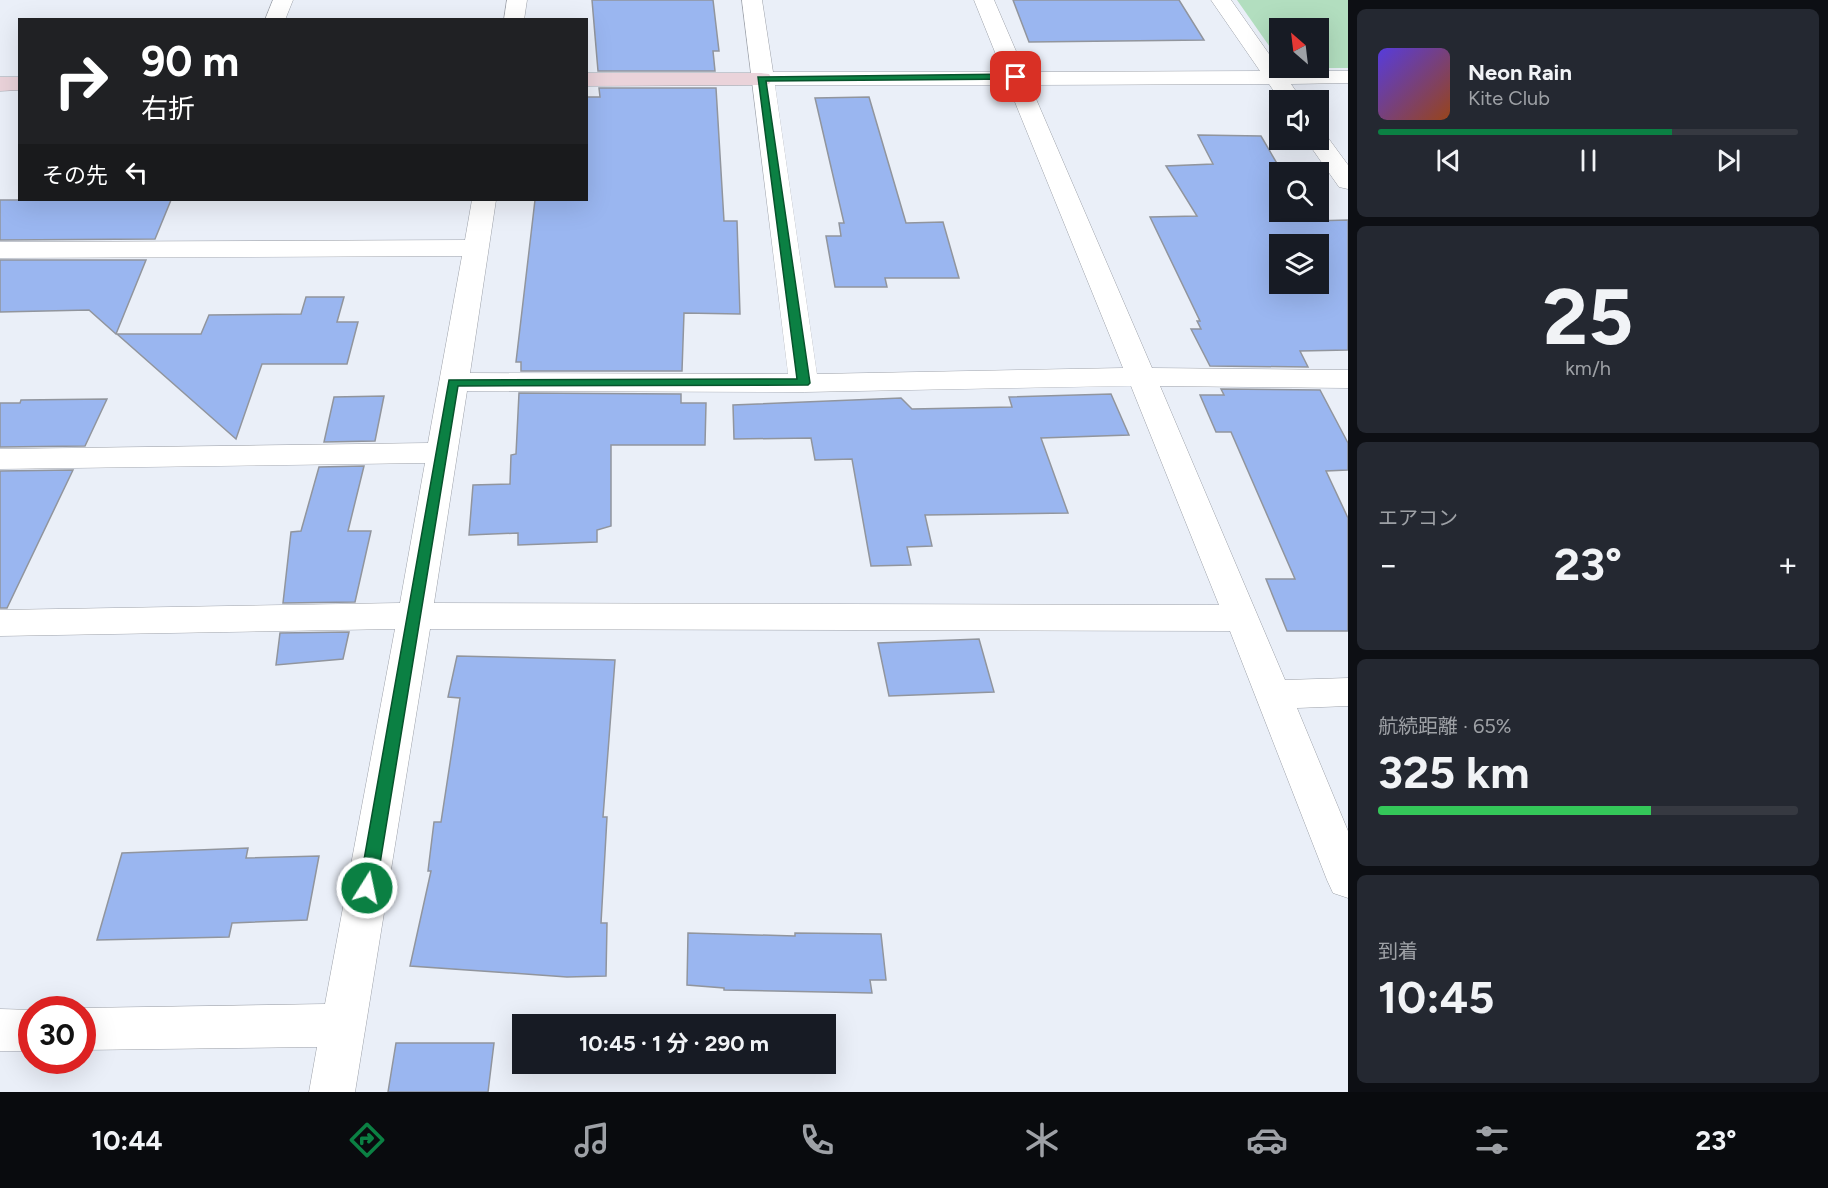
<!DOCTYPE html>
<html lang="ja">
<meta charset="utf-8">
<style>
body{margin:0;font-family:Figtree,"Noto Sans JP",sans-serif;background:#242831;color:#f1f3f6;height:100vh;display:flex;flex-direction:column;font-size:22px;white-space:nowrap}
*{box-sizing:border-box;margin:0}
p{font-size:20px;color:#9ea1a6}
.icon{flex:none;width:33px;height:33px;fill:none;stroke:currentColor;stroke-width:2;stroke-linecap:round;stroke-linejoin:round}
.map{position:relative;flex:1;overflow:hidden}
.sheet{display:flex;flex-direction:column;gap:9px;padding:9px;background:#0d0f14;width:480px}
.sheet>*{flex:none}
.hud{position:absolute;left:18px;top:18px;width:570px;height:183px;border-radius:0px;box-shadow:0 6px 24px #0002;background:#202124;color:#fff;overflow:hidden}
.needle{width:39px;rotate:332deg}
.tools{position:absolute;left:1269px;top:18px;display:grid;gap:12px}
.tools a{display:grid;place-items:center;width:60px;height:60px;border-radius:0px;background:#171b24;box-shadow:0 6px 24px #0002;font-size:30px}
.speed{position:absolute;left:18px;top:996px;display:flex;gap:12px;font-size:30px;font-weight:700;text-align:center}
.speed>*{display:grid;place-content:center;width:78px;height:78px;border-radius:50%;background:#171b24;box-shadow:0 6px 24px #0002;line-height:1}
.speed .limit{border:9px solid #d22;background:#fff;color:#111}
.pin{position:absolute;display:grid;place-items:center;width:51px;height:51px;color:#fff;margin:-26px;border-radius:12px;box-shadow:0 3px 9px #0006}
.me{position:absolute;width:66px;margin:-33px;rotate:10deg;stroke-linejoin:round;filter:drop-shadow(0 0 4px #0008)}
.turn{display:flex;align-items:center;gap:21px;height:126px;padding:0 24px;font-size:27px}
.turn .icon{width:78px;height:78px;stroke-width:2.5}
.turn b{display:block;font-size:42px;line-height:51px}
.then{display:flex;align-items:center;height:57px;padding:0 24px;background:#0003;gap:12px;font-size:22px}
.big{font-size:45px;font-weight:700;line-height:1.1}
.sheet .tile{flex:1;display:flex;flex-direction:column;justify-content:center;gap:9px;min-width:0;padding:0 21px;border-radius:9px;background:#242831}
.sheet .dial{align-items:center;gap:0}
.dial b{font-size:78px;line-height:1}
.song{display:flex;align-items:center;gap:18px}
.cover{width:72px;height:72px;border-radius:9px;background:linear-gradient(135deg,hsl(250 70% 55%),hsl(20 70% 35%))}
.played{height:6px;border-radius:3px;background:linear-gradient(90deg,#0b8043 70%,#363941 70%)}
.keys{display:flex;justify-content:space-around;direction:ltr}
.heat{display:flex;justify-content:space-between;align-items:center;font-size:33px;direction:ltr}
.charge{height:9px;border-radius:4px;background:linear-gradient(90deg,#34c759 65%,#363941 0)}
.trip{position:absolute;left:512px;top:1014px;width:324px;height:60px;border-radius:0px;background:#171b24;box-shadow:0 6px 24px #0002;font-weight:700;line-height:60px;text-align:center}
.tabs{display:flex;height:96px;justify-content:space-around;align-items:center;background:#090b0e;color:#9ea1a6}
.tabs .icon{width:42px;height:42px}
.tabs .active{color:#0b8043}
.tabs b{font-size:27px;color:#f1f3f6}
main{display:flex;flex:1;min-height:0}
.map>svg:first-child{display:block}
</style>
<main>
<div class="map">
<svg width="1348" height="1092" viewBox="0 0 1348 1092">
<rect width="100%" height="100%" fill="#eaeff8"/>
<polygon fill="#b2debf" points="1237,0 1348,0 1348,68 1285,68 1318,68 1318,28 1280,28 1279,60"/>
<g fill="#9ab6f0" stroke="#91959d" stroke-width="1.5" fill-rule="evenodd">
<polygon points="592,0 713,0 719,51 713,51 715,71 598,71"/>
<polygon points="1013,0 1179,0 1204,40 1029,42"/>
<polygon points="599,88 716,88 724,221 737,221 740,314 684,313 682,371 521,371 521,362 516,362 535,200 586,200 586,97 600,97"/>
<polygon points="869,97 906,223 943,222 959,278 885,278 887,287 835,287 826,236 841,236 839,223 844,223 815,98"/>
<path d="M1198,135L1261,136L1282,172H1280V212H1305L1311,221L1348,220V350L1300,351L1308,367L1210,366L1191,329H1201L1197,321H1200L1150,217L1197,216L1166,166L1213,164ZM1280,244H1318V284H1280Z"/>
<polygon points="0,200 171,200 155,239 0,240"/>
<polygon points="0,260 146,260 116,334 89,310 0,312"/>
<polygon points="306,297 344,297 337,322 358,322 347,364 262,364 236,439 117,334 201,334 209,315 301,314"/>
<polygon points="1221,389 1320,390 1348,443 1348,470 1326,471 1348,518 1348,631 1287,631 1266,579 1295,579 1231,432 1216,432 1200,395 1224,395"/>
<polygon points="519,393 681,394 681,403 706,403 705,445 611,445 611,526 597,530 597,542 518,545 518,533 469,535 473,485 510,484 511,455 516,454"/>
<polygon points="1111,394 1129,435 1041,438 1068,513 925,515 932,546 907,547 911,565 871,566 852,459 815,460 811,438 734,439 733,405 901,398 912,409 1012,407 1009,397"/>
<polygon points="384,396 375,441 324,442 334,397"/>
<polygon points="107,399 85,446 0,447 0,403 20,403 21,400"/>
<polygon points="364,466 348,531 371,531 355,602 283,603 291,532 301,531 319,467"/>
<polygon points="73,470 7,608 0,608 0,471"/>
<polygon points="349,632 343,659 276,665 280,633"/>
<polygon points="979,639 994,692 889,696 878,643"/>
<polygon points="457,656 615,660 603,817 607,817 601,923 607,923 606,976 567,977 410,966 431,871 428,871 434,822 441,822 460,698 448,697"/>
<polygon points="248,848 246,858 319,856 307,920 232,923 229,937 97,940 122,853"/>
<polygon points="688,933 795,936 795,933 881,934 886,980 870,980 872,993 724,990 724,988 687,985"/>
<polygon points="396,1043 494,1043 488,1092 388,1092"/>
</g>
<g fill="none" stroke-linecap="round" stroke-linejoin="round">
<defs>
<g id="street">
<polygon points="273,0 293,0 285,20 265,20"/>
<polygon points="507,0 527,0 524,20 504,20"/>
<path d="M742,0H762L773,72H1003L974,0H994L1025,72L1260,71L1211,0H1231L1281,71H1348V83L1291,84L1302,100H1280L1269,84L1030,85L1152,368L1348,370V388L1160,386L1285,680L1348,678V706L1297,708L1348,831V898L1333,893L1327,880L1230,631L430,629L355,1092H309L317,1047L82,1050V1010H77L82,1008L325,1004L395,629L0,636V610L400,603L425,463L0,469V449L428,443L462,256L0,258V242L465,240L472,200H496L470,373L788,374ZM775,85H1008L1123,368L817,374ZM1131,386L1219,605L434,603L467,391L804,392Z"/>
<polygon points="1318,133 1326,135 1348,165 1348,189 1339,187 1306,140 1318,140"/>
<polygon points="0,1009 34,1010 32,1010 32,1051 0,1051"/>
</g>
<g id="secondary">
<polygon points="586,73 761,73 769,74 772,79 769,84 761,85 586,86"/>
<polygon points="0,77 20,77 20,90 0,91"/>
</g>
</defs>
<use href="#street" stroke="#9da1a9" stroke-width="1"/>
<use href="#secondary" stroke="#9da1a9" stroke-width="1"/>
<use href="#street" fill="#fff" fill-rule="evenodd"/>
<use href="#secondary" fill="#ead3da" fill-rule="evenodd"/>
</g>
<polygon fill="#0b8043" stroke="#07532c" stroke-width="1.5" points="1016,74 1019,75 1019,79 766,81 810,383 808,385 458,386 376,888 373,894 367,896 361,894 359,888 449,380 797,379 758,77"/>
</svg>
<div class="tools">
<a><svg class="needle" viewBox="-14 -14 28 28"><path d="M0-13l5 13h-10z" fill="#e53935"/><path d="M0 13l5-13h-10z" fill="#9ea1a6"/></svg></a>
<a><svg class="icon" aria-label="sound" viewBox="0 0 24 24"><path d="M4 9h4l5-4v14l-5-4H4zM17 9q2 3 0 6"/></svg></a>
<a><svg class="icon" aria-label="search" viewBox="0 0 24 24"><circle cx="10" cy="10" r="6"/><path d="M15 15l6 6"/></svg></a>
<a><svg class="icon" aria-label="layers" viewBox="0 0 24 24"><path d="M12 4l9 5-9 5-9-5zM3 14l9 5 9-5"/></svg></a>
</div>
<div class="speed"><div class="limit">30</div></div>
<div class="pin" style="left:1016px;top:77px;background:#d93025"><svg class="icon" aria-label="arrive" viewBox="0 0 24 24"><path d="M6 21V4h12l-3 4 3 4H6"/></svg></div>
<svg class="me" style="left:367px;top:888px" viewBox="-20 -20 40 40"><circle r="17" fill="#0b8043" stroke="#fff" stroke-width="3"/><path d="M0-11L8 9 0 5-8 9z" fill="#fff"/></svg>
<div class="trip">10:45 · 1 分 · 290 m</div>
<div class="hud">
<div class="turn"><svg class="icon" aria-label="right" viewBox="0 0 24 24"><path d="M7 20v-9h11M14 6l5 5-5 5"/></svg><div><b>90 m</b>右折</div></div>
<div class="then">その先<svg class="icon" aria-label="left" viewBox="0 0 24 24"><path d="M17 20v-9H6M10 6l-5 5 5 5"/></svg></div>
</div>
</div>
<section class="sheet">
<div class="tile">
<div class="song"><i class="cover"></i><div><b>Neon Rain</b><p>Kite Club</p></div></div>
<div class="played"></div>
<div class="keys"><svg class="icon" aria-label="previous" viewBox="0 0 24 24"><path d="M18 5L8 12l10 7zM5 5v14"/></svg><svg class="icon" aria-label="pause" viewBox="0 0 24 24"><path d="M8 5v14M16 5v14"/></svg><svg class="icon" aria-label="next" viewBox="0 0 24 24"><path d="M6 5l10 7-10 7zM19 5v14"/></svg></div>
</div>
<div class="tile dial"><b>25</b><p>km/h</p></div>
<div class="tile"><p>エアコン</p>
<div class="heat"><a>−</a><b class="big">23°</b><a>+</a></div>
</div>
<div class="tile"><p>航続距離 · 65%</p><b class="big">325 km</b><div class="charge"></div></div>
<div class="tile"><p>到着</p><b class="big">10:45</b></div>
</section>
</main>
<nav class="tabs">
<b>10:44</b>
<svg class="icon active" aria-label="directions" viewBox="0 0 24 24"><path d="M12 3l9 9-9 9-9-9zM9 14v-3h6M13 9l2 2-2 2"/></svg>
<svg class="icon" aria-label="music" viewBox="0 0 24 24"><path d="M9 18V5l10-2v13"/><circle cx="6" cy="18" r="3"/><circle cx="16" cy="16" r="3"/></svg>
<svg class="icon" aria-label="phone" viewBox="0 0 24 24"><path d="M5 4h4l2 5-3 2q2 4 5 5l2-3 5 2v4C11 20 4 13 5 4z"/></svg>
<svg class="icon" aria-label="climate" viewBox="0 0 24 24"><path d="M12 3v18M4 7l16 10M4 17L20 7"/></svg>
<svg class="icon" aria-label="car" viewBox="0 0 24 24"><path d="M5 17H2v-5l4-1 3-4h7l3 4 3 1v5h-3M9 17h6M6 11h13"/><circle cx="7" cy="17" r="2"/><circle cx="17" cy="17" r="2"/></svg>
<svg class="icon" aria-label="filters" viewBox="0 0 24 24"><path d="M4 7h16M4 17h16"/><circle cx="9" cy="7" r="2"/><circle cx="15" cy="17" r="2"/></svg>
<b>23°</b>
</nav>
